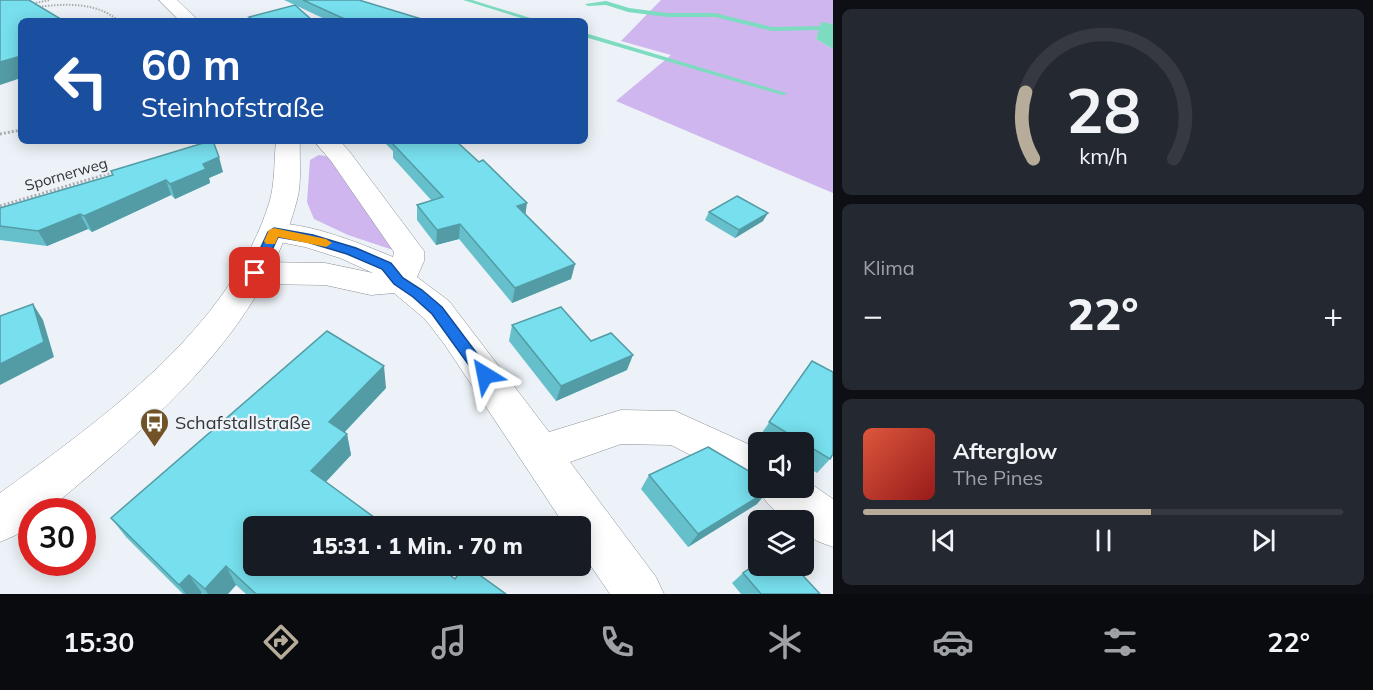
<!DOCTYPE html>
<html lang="de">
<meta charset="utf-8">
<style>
body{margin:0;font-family:Mulish,sans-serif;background:#242831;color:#f1f3f6;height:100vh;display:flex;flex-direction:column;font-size:22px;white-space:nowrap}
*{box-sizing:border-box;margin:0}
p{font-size:20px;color:#9ea1a6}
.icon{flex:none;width:33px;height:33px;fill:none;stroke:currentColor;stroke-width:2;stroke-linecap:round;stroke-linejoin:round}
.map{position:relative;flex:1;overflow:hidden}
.details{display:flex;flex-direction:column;gap:9px;padding:9px;background:#0d0f14;width:540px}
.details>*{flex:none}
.top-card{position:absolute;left:18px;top:18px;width:570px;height:126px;border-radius:9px;box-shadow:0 3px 15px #0003;background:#1a4fa0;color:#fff;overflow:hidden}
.buttons{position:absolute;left:748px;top:432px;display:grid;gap:12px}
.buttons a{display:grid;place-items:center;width:66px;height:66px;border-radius:9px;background:#171b24;box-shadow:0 3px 15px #0003;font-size:30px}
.speed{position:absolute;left:18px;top:498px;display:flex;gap:12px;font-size:30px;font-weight:700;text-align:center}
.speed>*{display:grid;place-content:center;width:78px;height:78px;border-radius:50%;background:#171b24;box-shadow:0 3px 15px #0003;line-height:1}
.speed .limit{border:9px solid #d22;background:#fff;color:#111}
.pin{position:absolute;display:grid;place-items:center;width:51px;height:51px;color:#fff;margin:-26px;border-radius:12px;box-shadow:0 3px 9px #0006}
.me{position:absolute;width:66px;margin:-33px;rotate:325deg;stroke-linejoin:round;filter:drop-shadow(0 0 4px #0008)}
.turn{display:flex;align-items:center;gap:21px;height:126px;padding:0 24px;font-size:27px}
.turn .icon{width:78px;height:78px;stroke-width:2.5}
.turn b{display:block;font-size:42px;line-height:51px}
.big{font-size:45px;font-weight:800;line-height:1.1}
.details .tile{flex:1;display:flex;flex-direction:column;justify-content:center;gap:9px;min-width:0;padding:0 21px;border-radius:9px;background:#242831}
.details .dial{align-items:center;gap:0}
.dial svg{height:156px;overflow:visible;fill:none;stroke:#363941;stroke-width:7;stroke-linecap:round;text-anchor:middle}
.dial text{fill:#f1f3f6;stroke:none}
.song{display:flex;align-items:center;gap:18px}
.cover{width:72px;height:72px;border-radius:9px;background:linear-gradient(135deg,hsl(10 70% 55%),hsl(0 70% 35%))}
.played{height:6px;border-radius:3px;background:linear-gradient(90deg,#b7ab99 60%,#363941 60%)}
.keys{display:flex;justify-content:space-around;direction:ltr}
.heat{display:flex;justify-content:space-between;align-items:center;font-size:33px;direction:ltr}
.trip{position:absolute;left:243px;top:516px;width:348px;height:60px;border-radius:9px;background:#171b24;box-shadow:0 3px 15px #0003;font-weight:800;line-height:60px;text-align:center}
.tab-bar{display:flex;height:96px;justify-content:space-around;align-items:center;background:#090b0e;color:#9ea1a6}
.tab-bar .icon{width:42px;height:42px}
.tab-bar .active{color:#b7ab99}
.tab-bar b{font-size:27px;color:#f1f3f6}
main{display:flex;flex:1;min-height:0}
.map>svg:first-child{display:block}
</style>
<main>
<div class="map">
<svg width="833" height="594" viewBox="0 0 833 594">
<rect width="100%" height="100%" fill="#ecf2f7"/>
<g fill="#d0b6ee">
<polygon points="661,0 833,0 833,24 821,23 816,39 833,49 833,193 616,101 671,55 621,41"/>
<polygon points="319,155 331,157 393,250 348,235 314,219 307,202 310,160"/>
</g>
<polygon fill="#7ddbc0" points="821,22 833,24 833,49 816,39"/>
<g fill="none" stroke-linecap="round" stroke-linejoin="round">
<g fill="#7ddbc0" fill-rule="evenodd">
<polygon points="463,0 472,0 540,21 531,21"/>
<polygon points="606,1 629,8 667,13 715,13 772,27 819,26 822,28 819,30 772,31 715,17 667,17 628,12 606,5 588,6 585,4"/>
<polygon points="585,33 786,93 787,94 782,95 585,37"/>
</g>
<defs>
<path id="minor" d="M314,141H340L349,151L424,251V261L417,277L449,301L549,432L621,410L675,411L759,449V488H804V479L833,499V547L817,541L804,531V520C785,520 768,509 760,491L744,486L726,473L671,445L621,444L570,462L656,577L664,594H610L580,550V526H565L445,345L425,319L394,293L371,295L325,285L256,284L245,281L240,273L245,265L256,262L325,263L373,273L340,258L305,247L264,239L259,232L264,225C296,217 362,244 393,257L394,252L331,161Z"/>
<g id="tertiary">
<polygon points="159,0 177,0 199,21 180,21"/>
<path d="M276,141H300C299,160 302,182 297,200C264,328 157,419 60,500L46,512H32V523L16,535L0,542V493C103,418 232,327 270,200C275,182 274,160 276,141Z"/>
</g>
</defs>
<use href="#minor" stroke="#8b9095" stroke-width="1"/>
<use href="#tertiary" stroke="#8b9095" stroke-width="1"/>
<g stroke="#aaaeb2" stroke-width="2" stroke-dasharray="1.5 1.5" stroke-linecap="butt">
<polyline points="30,4 50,0"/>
<path d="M36,7C65,4 95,1 119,21"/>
</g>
<g stroke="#aaaeb2" stroke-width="3" stroke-dasharray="2 2" stroke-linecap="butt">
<polyline points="0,134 21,130"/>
<polyline points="0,206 114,172"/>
</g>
<use href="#minor" fill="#fff" fill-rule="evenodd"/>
<use href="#tertiary" fill="#fff" fill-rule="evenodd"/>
</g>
<g fill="#66c0cc">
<polygon points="284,0 359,0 428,21 329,21 295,5 313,21 250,21 249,17 295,5"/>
<polygon points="383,141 456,141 525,214 575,264 571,279 512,303 459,239 436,245 417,220 417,205 432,201 393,158 393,151"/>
<polygon points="223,172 209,178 210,183 175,199 171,195 92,232 88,229 47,246 0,240 0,208"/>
<polygon points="709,212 763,221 735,238 705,220"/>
<polygon points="512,325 591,341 627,370 556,401 509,341"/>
<polygon points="812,361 830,459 817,473 804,465 804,442 768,442 759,437"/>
<polygon points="386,388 345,432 347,434 351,455 326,482 455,579 506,594 246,594 236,585 228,594 203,594 202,593 201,594 183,594 126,537 111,518"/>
<polygon points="649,475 757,504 688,547 641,489"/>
<polygon points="743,573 820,594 741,594 732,583"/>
</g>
<g fill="#539ca6">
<polygon points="21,56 21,78 0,85 0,62"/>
<polygon points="219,157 223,172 209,178 210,183 175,199 170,184 203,164"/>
<polygon points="166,180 171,195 92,232 84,216"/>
<polygon points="527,203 525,218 517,206"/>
<polygon points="768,213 763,221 735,238 739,230"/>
<polygon points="80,214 88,229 47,246 38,231"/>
<polygon points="460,224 459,239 436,245 437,230"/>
<polygon points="575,264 571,279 512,303 515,288"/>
<polygon points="33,304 43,320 54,357 0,385 0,364"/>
<polygon points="633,355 627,370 556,401 561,386"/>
<polygon points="384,366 386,388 333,444 329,422"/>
<polygon points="347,434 351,455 316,492 311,471"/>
<polygon points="769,490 757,504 688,547 698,534"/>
<polygon points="226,566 236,585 228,594 208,594 205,589"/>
<polygon points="189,575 202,593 201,594 186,594 179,585"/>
</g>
<g fill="#77dfed" stroke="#539ca6" stroke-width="1.5">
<polygon points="0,0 29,0 64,21 21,21 21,56 0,62"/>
<polygon points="303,0 359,0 428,21 349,21"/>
<polygon points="295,5 313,21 255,21 249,17"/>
<polygon points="210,141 213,141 219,157 203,164 206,169 170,184 166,180 84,216 80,214 38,231 0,226 0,208 113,175 111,171"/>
<polygon points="396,141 456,141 479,162 483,160 527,203 517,206 575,264 515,288 460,224 437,230 417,205 443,197 392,143 397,142"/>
<polygon points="737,196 768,213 739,230 709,212"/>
<polygon points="33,304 44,342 0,364 0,316"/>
<polygon points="561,307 591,341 611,333 633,355 561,386 512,325"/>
<polygon points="327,331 384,366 329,422 347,434 311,471 386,526 254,526 254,566 438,566 455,579 464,566 467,566 506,594 256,594 226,566 205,589 189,575 179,585 111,518"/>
<polygon points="812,361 833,372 833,454 830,459 769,422"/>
<polygon points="708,447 749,471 759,480 759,488 766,488 769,490 698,534 649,475"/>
<polygon points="759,562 759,566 794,566 820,594 761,594 743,573"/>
</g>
<polygon fill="#1a73e8" stroke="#114b97" stroke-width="1.5" points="274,228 313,235 356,248 391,263 403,278 422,290 442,307 490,371 492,375 490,379 485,381 479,379 432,314 413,297 394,284 382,269 347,254 307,242 278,237 260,276 251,276 249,273 268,232"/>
<polygon fill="#f59e0b" points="274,228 326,239 332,243 326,247 278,237 275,244 266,244 264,241 269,230"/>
<defs>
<symbol id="bus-pin" viewBox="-11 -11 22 30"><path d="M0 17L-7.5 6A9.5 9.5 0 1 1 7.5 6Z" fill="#715327" stroke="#ecf2f7"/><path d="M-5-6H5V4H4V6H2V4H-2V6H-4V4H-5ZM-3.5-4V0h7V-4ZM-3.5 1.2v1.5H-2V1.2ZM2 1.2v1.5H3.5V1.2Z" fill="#fff"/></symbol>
</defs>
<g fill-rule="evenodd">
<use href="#bus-pin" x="138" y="406" width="33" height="45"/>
</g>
<g text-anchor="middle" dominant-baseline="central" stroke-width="4.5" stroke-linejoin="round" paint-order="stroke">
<g font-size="15" fill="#323436" stroke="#ecf2f7">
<text transform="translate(66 174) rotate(-16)">Spornerweg</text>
</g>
<g font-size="18" fill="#323436" stroke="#ecf2f7" text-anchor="start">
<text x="175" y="422">Schafstallstraße</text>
</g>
</g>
</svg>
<div class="buttons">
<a><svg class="icon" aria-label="sound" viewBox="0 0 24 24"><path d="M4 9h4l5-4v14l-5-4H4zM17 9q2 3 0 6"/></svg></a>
<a><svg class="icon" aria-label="layers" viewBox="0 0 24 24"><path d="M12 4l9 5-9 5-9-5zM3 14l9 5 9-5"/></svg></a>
</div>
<div class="speed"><div class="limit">30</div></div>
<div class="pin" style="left:255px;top:273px;background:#d93025"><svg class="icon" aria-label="arrive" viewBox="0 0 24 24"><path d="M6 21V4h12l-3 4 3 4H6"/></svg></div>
<svg class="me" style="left:485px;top:375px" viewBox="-20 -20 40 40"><path d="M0-17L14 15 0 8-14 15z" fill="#1a73e8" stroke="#fff" stroke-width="4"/></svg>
<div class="trip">15:31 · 1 Min. · 70 m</div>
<div class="top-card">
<div class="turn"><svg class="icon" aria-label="left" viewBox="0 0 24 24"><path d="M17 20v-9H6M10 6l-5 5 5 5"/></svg><div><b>60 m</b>Steinhofstraße</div></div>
</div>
</div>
<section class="details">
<div class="tile dial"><svg viewBox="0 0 100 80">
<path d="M14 69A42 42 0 1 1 86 69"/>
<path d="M14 69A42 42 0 0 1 10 35" stroke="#b7ab99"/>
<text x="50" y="56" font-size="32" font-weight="700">28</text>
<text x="50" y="72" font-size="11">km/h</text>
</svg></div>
<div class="tile"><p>Klima</p>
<div class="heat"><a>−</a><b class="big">22°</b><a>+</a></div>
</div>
<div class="tile">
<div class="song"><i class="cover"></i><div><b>Afterglow</b><p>The Pines</p></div></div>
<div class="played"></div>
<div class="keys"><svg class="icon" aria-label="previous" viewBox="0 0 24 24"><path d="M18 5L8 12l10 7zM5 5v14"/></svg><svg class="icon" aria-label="pause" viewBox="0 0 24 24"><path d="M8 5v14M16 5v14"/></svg><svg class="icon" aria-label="next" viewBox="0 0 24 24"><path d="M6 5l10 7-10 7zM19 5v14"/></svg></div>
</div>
</section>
</main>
<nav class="tab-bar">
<b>15:30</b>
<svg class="icon active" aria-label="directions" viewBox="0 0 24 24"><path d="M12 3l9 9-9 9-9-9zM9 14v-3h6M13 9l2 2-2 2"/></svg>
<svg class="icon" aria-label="music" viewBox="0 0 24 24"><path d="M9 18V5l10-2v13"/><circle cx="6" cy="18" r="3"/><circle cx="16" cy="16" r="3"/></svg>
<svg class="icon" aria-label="phone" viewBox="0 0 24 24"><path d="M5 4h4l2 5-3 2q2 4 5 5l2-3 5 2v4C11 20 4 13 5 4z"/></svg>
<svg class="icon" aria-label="climate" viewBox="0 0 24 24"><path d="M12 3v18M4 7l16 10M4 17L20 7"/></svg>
<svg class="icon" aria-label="car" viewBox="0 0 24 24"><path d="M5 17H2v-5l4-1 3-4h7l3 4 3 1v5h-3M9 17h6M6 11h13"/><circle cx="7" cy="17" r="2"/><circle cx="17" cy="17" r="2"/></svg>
<svg class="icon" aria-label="filters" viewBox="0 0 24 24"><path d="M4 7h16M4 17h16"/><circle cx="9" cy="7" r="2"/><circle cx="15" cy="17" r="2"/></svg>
<b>22°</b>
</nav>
